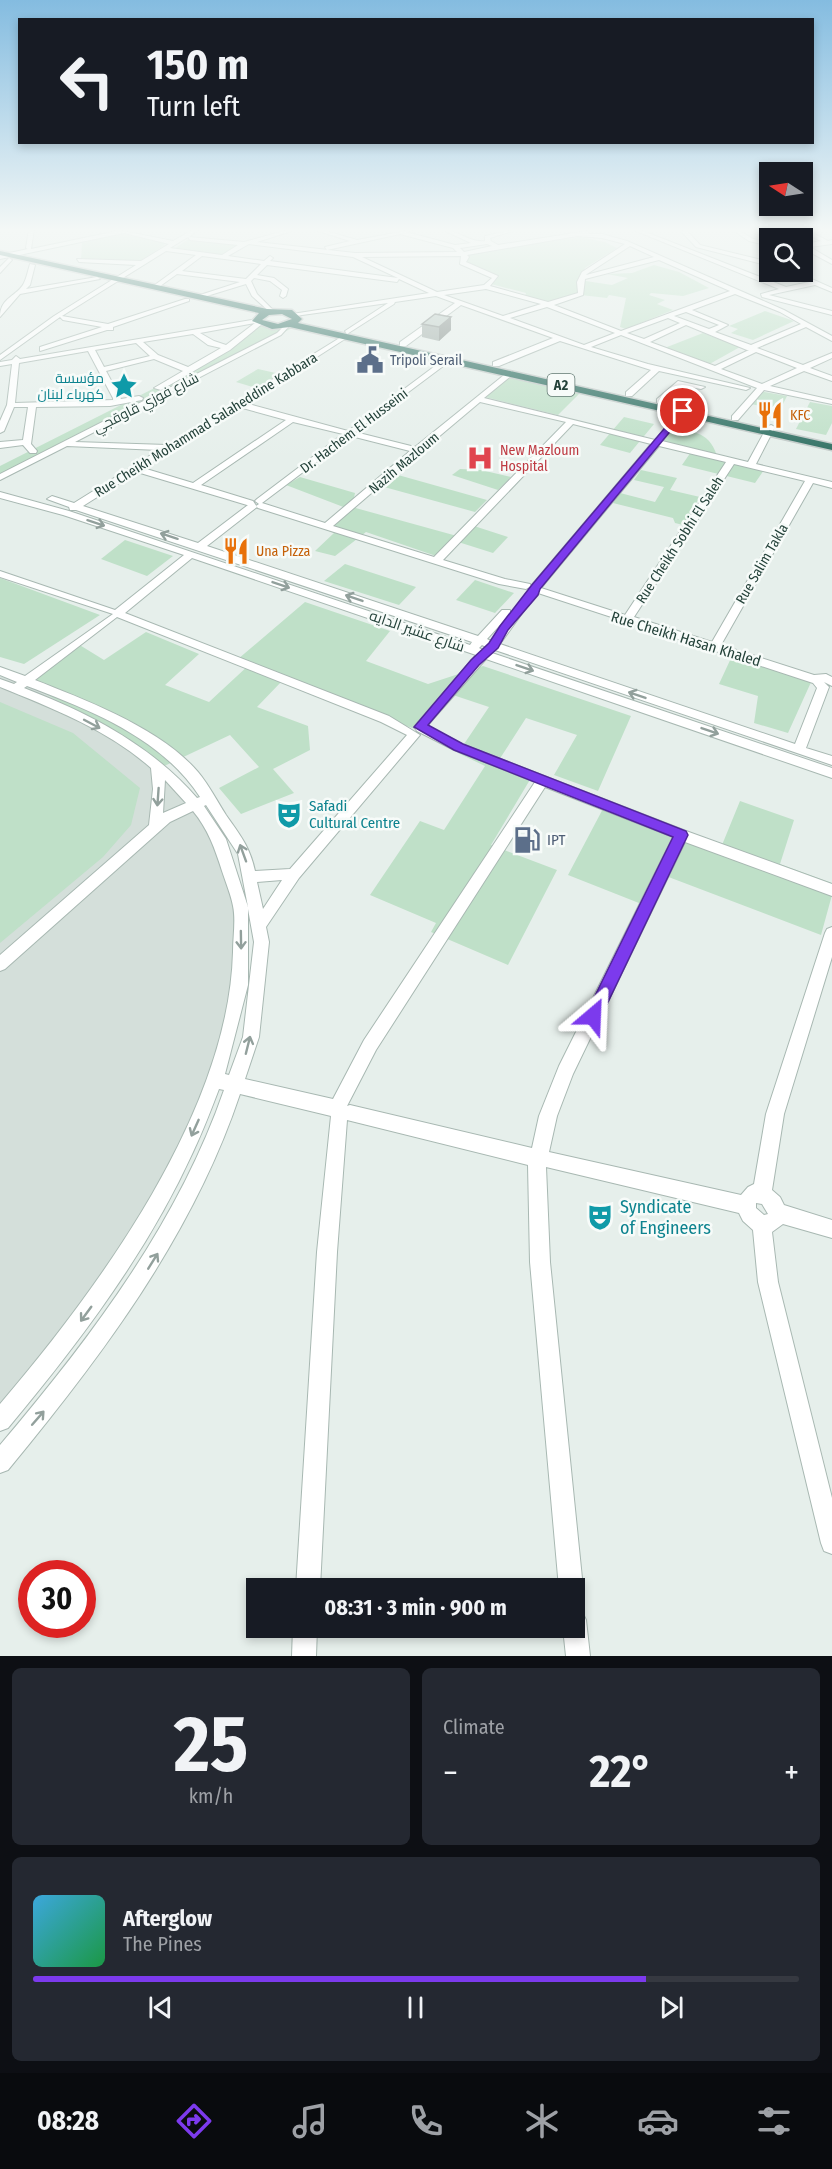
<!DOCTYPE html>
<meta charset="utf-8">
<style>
body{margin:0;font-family:"Fira Sans Condensed",Cairo,sans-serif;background:#242831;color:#f1f3f6;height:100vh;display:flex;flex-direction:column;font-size:22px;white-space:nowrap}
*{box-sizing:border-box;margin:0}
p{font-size:20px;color:#9ea1a6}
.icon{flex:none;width:33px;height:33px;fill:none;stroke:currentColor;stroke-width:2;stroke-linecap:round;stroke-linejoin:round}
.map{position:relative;height:1656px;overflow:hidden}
.panel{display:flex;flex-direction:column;gap:12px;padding:12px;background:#0d0f14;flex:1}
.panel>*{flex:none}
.banner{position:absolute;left:18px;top:18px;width:796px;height:126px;border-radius:0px;box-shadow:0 3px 9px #0003;background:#171b24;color:#f1f3f6;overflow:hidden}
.needle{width:39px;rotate:282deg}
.buttons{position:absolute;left:759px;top:162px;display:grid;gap:12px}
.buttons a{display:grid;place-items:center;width:54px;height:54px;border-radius:0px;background:#171b24;box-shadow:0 3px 9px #0003;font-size:30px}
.speed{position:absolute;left:18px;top:1560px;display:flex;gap:12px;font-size:30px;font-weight:700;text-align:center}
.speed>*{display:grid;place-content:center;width:78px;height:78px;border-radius:50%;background:#171b24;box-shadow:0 3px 9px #0003;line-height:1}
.speed .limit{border:9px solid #d22;background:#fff;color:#111}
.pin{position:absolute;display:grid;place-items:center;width:51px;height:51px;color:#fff;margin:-26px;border:3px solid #fff;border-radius:50%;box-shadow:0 2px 6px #0007}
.me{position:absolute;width:66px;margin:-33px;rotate:26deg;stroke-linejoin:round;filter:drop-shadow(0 0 4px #0008)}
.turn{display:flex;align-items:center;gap:21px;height:126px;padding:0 30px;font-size:27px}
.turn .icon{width:78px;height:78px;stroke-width:2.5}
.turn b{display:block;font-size:42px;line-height:51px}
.big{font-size:45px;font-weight:700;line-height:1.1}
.panel .widget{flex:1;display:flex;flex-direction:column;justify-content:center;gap:9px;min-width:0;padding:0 21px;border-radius:9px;background:#242831}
.panel .dial{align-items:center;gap:0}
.dial b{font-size:78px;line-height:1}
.song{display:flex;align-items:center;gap:18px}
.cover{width:72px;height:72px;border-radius:9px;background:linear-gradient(135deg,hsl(200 70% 55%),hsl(140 70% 35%))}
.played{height:6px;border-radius:3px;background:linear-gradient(90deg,#7c3aed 80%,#363941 80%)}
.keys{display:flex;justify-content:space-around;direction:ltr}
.heat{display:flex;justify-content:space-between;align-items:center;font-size:33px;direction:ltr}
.panel .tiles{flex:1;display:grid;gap:12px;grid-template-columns:1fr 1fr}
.widget:last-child{grid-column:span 2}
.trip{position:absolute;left:246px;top:1578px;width:339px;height:60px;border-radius:0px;background:#171b24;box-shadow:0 3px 9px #0003;font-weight:700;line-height:60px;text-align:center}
.tabs{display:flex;height:96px;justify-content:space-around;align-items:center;background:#090b0e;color:#9ea1a6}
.tabs .icon{width:42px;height:42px}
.tabs .current{color:#7c3aed}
.tabs b{font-size:27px;color:#f1f3f6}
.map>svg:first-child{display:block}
</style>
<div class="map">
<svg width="832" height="1656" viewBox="0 0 832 1656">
<rect width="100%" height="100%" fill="#e6efeb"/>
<polygon fill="#d4dfda" points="0,672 67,704 109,729 186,793 234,880 236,999 185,1154 0,1429"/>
<g fill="#bfe0c8">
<polygon points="119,233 161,242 165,245 138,262 81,260 82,243"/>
<polygon points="580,237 605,242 617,248 585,268 579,280 612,285 628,278 607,274 632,273 654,265 679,272 709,288 683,296 651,293 649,295 665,300 657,304 673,310 626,329 620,327 626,298 609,295 607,298 581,295 583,293 545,303 525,296 526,293 491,284 499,276 466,263 460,254"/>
<polygon points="190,238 238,245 223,255 174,249"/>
<polygon points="765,311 794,321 753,340 731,333 738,329 729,326"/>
<polygon points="300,324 0,478 0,466 218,356 261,325"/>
<polygon points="703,333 740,347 706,366 662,349"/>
<polygon points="258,369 280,374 259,389 236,382"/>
<polygon points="508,377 580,393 558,415 485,397"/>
<polygon points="759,391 787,396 780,410 751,404"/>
<polygon points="810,402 832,406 832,423 826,435 796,429"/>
<polygon points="624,417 654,424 630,453 600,445"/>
<path d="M665,426C689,432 709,429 717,456L764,470L755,483L682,465L691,452L653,442Z"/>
<polygon points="460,469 481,470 511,477 498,490 452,475"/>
<polygon points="641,470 677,478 670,490 700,497 683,525 675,523 673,518 613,503 620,493 655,502 664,487 634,480"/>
<polygon points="391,473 487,500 475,512 377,485"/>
<polygon points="300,477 355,493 352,507 457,536 471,525 508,537 493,553 455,541 436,556 366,532 335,556 315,551 334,533 321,528 346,508 286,485"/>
<polygon points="125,540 173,556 147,576 101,559"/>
<polygon points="345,564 416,587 399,605 324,581"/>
<polygon points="0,578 100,615 24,664 0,657"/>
<polygon points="475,580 514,593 495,613 456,600"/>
<polygon points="305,602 390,631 366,661 428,684 483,666 631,716 598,791 554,775 577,735 526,718 499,760 534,773 491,845 557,870 508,965 431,932 436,923 370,895 420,821 444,830 485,766 458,753 489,707 444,692 415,729 282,681 257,707 308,726 310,750 273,769 294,793 241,814 219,788 259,767 230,735 160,768 109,729 24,682 78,644 104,660 146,632 199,654 165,685 209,702 250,664 238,659"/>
<polygon points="732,656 812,680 788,733 754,723 758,696 719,684"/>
<polygon points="0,702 73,733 140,788 131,825 103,857 0,943"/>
<polygon points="740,801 794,820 780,864 832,883 832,895 821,935 658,873 644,905 568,875 606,803 722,845"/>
</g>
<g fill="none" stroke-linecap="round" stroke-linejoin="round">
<defs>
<g id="minor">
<path d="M29,229H34L31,249L117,231L113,229L173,241L194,229H199L189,237L244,242L291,229H298L257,242L355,253L457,252L453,248L400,234L327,250L325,247L350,241L312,229H319L357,240L416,229L406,232L455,245L471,243L441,229C456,229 469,243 485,241V236L519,229L490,238L491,241L498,245L587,231L589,234H602L627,241L784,310L832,336V341L806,327L757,348L803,365L832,353V358L810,368L832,376V381L804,371L770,386L832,400V404L764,390L738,420H732V416L757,388L621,335L591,347L648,364L750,388L746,390L659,371L632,396H626V392L651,370L560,341L499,366H493V362L553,338L461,305L406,346H400V342L455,303L436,296L395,302L394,304L347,334L345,331L388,303L295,316L292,314L429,293L399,279L397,282L267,265L257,275L274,278L288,289L286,296L283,298L280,296L282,290L270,281L254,278L251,281L257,294L274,311L271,313L252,296L246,284L197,299L194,297L240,282L177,274L156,289H152V287L196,255L166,251L62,316L108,324L185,299H189V301L113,327V330H107L40,351V347L102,327L63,320L60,317L0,360V355L54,316L136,265L79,262L77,259L141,261L169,244L124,233L0,259V255L28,249L26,248ZM577,236L602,238L625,244L582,272L577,282L578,293L548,302L490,286L498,276L466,262L469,257L467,255ZM188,237L190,240L238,245L222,255L170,248ZM249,244L353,257L398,278L270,261L273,258L270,256L264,261L228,256ZM487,244L492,246L464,252L460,248ZM630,246L654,257L586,275L587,274ZM202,256L261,264L246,279L182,271ZM461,256L460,264L492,278L484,285L437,292L362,257ZM659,260L730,291L621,331L554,305L583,295L585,279ZM486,289L541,304L503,316L444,295ZM735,294L780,312L801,324L751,345L715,332L728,325L692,310ZM547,307L615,333L584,345L510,318ZM686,312L719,325L709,329L674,316ZM668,318L680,323L644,339L627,333ZM686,325L747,350H749L715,366L650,342ZM756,352L797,368L762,384L721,369Z"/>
<polygon points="631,229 638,229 786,287 809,282 789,272 796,272 832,288 832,292 815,285 769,295 832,311 832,315 762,297 761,294 779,289"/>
<polygon points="694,229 688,232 700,245 770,262 770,266 696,247 681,231"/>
<polygon points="731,229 737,229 753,239 770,242 770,246 749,241"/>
<polygon points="781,229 805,229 828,241 832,240 832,244 810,247 832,260 832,264 802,248 810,243 821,241 803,232"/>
<polygon points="9,258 12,260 0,273 0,267"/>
<path d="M30,264L35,265L30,285L26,289L97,277L100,279L20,294L0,317C0,297 18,296 24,283C27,277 28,270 30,264Z"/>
<path d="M257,319L262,322V324L230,350L161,390L154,388L183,371L154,359L106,371L121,399L139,396L143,398L142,400L110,406L36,407L31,444L37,451L36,453H30L23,445L0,448V442L23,440L28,407H14L4,431L0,433V421L7,405L12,364L0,366V362L12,360L16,356L20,359ZM255,323L226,345L214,341L200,333ZM193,334L208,345L221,348L188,367L158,355L143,342ZM136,343L150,356L104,367L95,350ZM88,351L114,400L15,403L19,363Z"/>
<path d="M288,322L291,324L281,335L75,442L167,445L346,334L350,336L348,337L245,403L348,431L447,357H450V361L355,432L415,447L509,371H512V375L484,398L655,440L683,409L687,411L662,441L748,462L767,427L771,425L775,427L756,464L832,482V488L813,483L721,645L814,675L826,674L832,677V686L824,682L829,687L806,748L832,756V765L495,650L492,653L832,768V778L486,659L427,726L462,744L686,831L832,884V896L685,842L573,1074L557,1116L549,1152L741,1195L748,1187L754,1184L766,1114L825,933L827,929L832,927V957L784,1114L772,1190L780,1197L784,1205L832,1220V1238L783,1224L772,1232L778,1282L832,1498V1554L824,1551L821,1543L758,1282L753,1230L743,1221L739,1213L546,1167L550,1262L583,1588L579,1596L574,1598V1588H559L530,1262L528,1165L347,1120L337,1252L320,1588H296L317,1252L331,1116L240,1094C193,1235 102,1356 8,1470L0,1473V1445C90,1339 178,1223 224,1090L219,1089C211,1110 203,1131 193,1152C147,1253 79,1343 8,1428L0,1431V1404C100,1287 229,1110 233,952C233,937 236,920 233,906C231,895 226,883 222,871C215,849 208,829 193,811L170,822L5,969L0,971V955L149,825L153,789L151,768C108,730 52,708 0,687V679L14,684L17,682L0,675V667L25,676L113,614L0,577V571L115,610L184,555L63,515L0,498V492L69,511L470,645L472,642L76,510H70L69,507L47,499L52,496L74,503L159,450L67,446L0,480V474L277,333ZM480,402L566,422L434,557L333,526L418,453H422L423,450ZM239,407L286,420L193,483L143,468ZM293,422L343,434L257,499L255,501L259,504L256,506L258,508L499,584L526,589L531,586L530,584L505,579L443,560L573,424L651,444L531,586V591L527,592L491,641L487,639L510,614V610H502L478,636L207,546L257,507L253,501L201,485ZM351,436L410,451L325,523L262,503ZM659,446L726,462L625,615L541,588ZM734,464L805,481L712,642L634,617ZM137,472L247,505H248L198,543L83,506ZM192,558L476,655L414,727L417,731L454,750L535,782L364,1040L333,1099L245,1079L259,1037L269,942L266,927L299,878L420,735L389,716L125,613ZM535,592L813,683L817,688L795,744L500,644L536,594ZM117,617L381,722L407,735L290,869L255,871C250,847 240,835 226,815C217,801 209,785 198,772C162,729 86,700 35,680ZM482,645L486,647L483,650L479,648ZM27,686C90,710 162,738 200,797L197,798C151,745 89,713 24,688ZM165,780L186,803L163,813ZM545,787L673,837L559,1066L539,1116L532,1148L350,1105L347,1106L376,1050ZM206,805L238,854L248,907L226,839L204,806ZM282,880L263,909L257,882ZM248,909L254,942L243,1037L229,1075L225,1074L248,985ZM756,1203L762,1204L768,1214L764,1215L756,1208Z"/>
<polygon points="678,381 705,387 701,389 683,386 663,403 657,403 657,399"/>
<polygon points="574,1608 582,1612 586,1620 590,1656 566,1656 563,1628 574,1628"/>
<polygon points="293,1628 317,1628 316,1656 292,1656"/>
</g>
<path id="highway" d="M0,251L267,309L292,310L302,319L298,323L832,444V450L290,327L272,329L252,321L259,313L0,255ZM282,314L292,319L278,324L262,320L269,315Z"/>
</defs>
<use href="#minor" stroke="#a8b8b2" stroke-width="2"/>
<use href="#highway" stroke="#c2cac8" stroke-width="3"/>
<use href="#minor" fill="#fff" fill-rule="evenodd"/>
<use href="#highway" fill="#2f6f62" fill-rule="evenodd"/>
</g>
<polygon fill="#a1aea9" points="451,317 451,330 439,341 422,337 422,324"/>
<polygon fill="#838d89" points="451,317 451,330 439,341 439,327"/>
<polygon fill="#bbcac4" stroke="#838d89" stroke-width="1.5" points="435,314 451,317 439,327 422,324"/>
<defs><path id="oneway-shaft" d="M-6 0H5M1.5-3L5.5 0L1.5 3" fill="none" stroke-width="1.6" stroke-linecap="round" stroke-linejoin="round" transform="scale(1.5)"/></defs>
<g stroke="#92a09c">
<use href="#oneway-shaft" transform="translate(96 523) rotate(18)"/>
<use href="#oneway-shaft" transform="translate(169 536) rotate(-162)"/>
<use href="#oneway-shaft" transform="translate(281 585) rotate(19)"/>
<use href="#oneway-shaft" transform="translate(354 598) rotate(-161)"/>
<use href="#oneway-shaft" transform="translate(525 668) rotate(19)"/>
<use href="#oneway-shaft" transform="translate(637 695) rotate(-161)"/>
<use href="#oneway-shaft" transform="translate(92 724) rotate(28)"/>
<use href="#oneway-shaft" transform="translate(710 731) rotate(19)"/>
<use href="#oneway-shaft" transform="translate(158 797) rotate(94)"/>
<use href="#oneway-shaft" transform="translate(243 853) rotate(-110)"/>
<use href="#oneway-shaft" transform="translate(241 940) rotate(89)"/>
<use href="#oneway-shaft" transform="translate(248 1045) rotate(-76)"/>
<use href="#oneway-shaft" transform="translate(195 1128) rotate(114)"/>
<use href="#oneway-shaft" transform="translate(153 1261) rotate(-58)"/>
<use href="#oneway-shaft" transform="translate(86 1314) rotate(126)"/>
<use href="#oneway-shaft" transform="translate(38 1418) rotate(-49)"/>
</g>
<linearGradient id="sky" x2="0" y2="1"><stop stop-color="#84bce0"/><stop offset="0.5" stop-color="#f4f8f6"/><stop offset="1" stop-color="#f4f8f6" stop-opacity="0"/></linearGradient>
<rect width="832" height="460" fill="url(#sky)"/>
<polygon fill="#7c3aed" stroke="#51269a" stroke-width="1.5" points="680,410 687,411 540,589 538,595 508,630 498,648 479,665 428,725 463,744 686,831 688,835 599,1021 593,1023 588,1021 585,1016 673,837 454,750 414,727 471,660 489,643 500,626 531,586"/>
<defs>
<symbol id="civic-bare" viewBox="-9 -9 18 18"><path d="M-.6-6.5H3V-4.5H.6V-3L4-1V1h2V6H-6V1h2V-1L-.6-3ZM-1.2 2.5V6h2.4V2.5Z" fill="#5c6f8a" stroke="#f7fbf9" stroke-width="2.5" paint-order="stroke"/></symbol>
<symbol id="sight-bare" viewBox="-9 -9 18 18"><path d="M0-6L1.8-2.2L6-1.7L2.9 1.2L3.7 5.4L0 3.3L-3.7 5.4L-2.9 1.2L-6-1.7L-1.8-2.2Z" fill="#0f9aa8" stroke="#f7fbf9" stroke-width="2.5" paint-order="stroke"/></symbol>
<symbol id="restaurant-bare" viewBox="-9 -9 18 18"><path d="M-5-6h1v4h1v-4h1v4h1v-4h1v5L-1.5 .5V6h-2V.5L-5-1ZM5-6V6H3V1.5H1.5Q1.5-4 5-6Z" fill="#e8710a" stroke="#f7fbf9" stroke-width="2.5" paint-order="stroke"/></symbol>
<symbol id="hospital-bare" viewBox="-9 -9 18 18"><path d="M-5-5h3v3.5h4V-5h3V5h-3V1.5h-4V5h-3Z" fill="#e0444e" stroke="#f7fbf9" stroke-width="2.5" paint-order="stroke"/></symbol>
<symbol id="theatre-bare" viewBox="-9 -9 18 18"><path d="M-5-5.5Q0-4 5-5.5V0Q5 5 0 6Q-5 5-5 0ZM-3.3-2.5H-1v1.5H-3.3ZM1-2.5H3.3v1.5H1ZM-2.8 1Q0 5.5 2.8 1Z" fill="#0f9aa8" stroke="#f7fbf9" stroke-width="2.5" paint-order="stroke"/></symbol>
<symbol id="fuel-bare" viewBox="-9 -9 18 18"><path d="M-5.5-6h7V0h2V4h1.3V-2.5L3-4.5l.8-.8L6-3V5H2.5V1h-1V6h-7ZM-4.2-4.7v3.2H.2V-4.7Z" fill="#5c6f8a" stroke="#f7fbf9" stroke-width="2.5" paint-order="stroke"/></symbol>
</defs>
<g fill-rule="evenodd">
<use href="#civic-bare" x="351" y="341" width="38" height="38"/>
<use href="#sight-bare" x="105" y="367" width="38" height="38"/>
<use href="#restaurant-bare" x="751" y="396" width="38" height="38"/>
<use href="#hospital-bare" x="461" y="439" width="38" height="38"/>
<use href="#restaurant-bare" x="217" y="532" width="38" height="38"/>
<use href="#theatre-bare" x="270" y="796" width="38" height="38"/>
<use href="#fuel-bare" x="508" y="821" width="38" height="38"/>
<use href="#theatre-bare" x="581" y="1198" width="38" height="38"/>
</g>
<g text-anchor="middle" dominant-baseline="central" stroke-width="5" stroke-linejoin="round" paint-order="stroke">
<g font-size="14" fill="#4e5e75" stroke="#f7fbf9" text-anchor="start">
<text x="390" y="360">Tripoli Serail</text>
</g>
<g font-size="14" fill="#0d838f" stroke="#f7fbf9" text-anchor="end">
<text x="104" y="378">مؤسسة<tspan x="104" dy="16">كهرباء لبنان</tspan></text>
</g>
<rect fill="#f7fbf9" stroke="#637a73" stroke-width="1.5" x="547.5" y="374" width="27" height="22" rx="4.5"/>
<g font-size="14" font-weight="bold" fill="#24423a">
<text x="561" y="385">A2</text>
</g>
<g font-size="14" fill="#24423a" stroke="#f7fbf9">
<text transform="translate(146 403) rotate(-27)">شارع فوزي قاوقجي</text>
<text transform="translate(206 425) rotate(-32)">Rue Cheikh Mohammad Salaheddine Kabbara</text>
<text transform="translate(354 431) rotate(-37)">Dr. Hachem El Husseini</text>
<text transform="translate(404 463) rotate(-40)">Nazih Mazloum</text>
<text transform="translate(680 540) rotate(-57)">Rue Cheikh Sobhi El Saleh</text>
<text transform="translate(762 564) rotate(-60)">Rue Salim Takla</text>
</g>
<g font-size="14" fill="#c56008" stroke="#f7fbf9" text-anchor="start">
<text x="790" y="415">KFC</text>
<text x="256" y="551">Una Pizza</text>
</g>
<g font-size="14" fill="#be3a42" stroke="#f7fbf9" text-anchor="start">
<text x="500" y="450">New Mazloum<tspan x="500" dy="16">Hospital</tspan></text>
</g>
<g font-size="15" fill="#24423a" stroke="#f7fbf9">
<text transform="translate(417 631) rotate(19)">شارع عشير الدايه</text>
<text transform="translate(686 639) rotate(17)">Rue Cheikh Hasan Khaled</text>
</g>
<g font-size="15" fill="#0d838f" stroke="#f7fbf9" text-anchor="start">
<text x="309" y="806">Safadi<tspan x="309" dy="17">Cultural Centre</tspan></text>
</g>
<g font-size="15" fill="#4e5e75" stroke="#f7fbf9" text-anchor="start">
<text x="547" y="840">IPT</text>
</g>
<g font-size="18" fill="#0d838f" stroke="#f7fbf9" text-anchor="start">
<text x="620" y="1207">Syndicate<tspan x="620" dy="21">of Engineers</tspan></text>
</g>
</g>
</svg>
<div class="buttons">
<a><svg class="needle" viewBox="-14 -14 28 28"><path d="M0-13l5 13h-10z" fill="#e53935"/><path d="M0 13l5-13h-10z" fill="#9ea1a6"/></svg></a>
<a><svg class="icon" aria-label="search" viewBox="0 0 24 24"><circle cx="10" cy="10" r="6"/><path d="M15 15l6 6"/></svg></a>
</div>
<div class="speed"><div class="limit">30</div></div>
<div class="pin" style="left:683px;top:411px;background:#d93025"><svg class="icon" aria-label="arrive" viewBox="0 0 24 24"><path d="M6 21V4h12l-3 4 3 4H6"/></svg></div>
<svg class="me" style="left:593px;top:1016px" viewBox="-20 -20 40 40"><path d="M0-17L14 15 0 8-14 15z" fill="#7c3aed" stroke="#fff" stroke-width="4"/></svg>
<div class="trip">08:31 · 3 min · 900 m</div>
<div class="banner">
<div class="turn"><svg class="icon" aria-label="left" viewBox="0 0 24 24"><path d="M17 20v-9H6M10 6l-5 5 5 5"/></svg><div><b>150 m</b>Turn left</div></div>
</div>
</div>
<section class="panel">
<div class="tiles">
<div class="widget dial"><b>25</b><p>km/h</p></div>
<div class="widget"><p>Climate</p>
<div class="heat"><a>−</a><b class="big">22°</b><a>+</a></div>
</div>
<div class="widget">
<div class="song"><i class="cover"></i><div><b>Afterglow</b><p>The Pines</p></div></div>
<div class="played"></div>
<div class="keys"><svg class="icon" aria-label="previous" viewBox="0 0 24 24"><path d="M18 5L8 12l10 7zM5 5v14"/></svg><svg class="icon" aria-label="pause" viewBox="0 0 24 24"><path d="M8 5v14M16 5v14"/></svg><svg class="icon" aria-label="next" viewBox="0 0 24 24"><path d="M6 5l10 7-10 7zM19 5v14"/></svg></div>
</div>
</div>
</section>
<nav class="tabs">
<b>08:28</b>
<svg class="icon current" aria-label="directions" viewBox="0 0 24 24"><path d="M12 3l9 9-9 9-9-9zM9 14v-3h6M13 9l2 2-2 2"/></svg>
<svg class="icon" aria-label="music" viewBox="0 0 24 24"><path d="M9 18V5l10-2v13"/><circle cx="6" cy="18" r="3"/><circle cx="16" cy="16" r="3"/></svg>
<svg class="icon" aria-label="phone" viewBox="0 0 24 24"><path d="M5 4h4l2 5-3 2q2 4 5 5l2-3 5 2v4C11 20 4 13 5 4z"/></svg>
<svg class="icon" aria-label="climate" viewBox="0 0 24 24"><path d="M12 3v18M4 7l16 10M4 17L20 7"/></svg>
<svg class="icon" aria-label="car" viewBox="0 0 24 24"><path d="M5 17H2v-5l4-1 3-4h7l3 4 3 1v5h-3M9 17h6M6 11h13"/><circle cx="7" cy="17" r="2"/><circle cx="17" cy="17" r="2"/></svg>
<svg class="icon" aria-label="filters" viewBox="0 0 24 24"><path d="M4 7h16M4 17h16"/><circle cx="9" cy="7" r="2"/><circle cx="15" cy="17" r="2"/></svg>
</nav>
